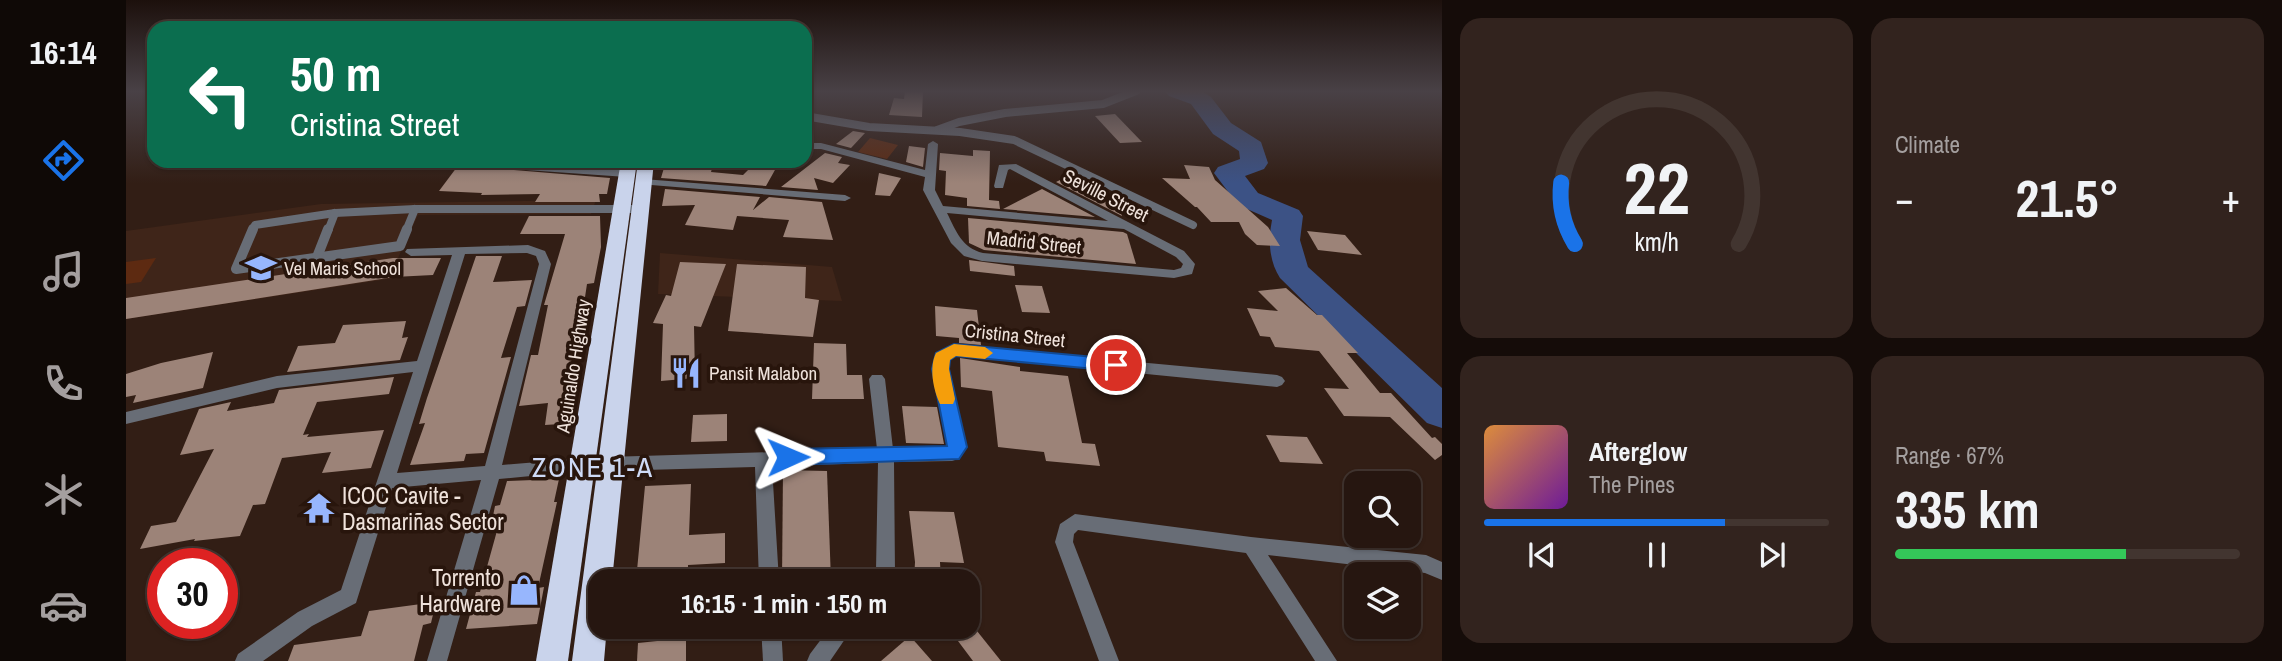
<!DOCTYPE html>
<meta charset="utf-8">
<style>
body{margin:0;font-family:"Archivo Narrow",sans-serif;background:#32231e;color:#f1f3f6;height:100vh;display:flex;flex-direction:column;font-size:26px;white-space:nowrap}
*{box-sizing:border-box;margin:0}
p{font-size:23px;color:#a49f9f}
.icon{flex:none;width:38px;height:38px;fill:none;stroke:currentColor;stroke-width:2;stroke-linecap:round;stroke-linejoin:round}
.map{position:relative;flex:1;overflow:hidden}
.details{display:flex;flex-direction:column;gap:18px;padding:18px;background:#150c09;width:840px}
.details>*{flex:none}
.hud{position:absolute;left:21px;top:21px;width:665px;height:147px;border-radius:21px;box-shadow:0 2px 5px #0004,0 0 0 2px #423530;background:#0b6e4f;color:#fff;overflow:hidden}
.fabs{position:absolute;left:1218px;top:471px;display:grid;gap:14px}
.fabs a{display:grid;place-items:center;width:77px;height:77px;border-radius:14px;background:#261610;box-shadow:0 2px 5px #0004,0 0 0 2px #423530;font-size:35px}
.speed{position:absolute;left:21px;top:548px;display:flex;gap:14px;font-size:35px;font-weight:700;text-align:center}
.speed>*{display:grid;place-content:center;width:91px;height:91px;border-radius:50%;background:#261610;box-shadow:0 2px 5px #0004,0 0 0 2px #423530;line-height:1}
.speed .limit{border:10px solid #d22;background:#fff;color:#111}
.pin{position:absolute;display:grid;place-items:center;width:60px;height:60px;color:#fff;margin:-30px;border:4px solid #fff;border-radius:50%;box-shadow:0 2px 7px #0007}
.me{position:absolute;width:77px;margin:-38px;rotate:89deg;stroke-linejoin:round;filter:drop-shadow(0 0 5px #0008)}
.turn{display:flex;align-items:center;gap:24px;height:147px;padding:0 28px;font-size:32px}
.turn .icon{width:91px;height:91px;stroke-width:2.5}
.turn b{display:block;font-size:49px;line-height:60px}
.big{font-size:52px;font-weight:700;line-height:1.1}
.details .widget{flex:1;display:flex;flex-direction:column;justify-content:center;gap:10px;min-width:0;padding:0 24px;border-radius:21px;background:#32231e}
.details .dial{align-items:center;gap:0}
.dial svg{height:182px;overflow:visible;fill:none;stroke:#423530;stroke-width:7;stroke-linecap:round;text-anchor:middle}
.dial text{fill:#f1f3f6;stroke:none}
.song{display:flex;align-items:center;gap:21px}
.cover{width:84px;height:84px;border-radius:10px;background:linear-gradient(135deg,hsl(30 70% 55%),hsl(280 70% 35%))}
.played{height:7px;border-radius:4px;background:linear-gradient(90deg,#1a73e8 70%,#423530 70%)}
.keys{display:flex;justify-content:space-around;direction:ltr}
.heat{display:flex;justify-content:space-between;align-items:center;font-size:38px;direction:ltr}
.charge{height:10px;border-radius:5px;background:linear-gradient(90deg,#34c759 67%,#423530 0)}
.details .tiles{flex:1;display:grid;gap:18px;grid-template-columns:repeat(2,1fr)}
.trip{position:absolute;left:462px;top:569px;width:392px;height:70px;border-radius:21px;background:#261610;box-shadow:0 2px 5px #0004,0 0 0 2px #423530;font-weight:700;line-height:70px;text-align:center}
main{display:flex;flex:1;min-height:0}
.menu{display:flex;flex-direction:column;width:126px;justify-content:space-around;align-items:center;background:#0f0906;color:#a49f9f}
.menu .icon{width:49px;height:49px}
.menu .active{color:#1a73e8}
.menu b{font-size:32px;color:#f1f3f6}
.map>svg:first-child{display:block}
</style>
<main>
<nav class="menu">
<b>16:14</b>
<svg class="icon active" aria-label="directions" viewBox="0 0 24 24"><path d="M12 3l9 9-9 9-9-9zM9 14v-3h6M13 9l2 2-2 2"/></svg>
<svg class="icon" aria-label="music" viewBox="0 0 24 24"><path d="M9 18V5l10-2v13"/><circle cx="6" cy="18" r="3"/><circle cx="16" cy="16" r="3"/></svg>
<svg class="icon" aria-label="phone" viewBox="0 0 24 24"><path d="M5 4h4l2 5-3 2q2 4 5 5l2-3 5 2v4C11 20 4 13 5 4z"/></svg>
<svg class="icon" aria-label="climate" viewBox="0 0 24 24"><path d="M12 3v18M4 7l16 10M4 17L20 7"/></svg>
<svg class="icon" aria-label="car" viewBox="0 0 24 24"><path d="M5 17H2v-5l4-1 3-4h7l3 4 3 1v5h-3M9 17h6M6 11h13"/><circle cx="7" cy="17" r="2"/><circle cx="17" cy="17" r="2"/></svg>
</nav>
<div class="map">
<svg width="1316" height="661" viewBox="0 0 1316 661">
<rect width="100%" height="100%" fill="#321e15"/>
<g fill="#3f2519">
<polygon points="470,200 465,214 292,215 272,258 268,278 0,319 0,231 195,204"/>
<polygon points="534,253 706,267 716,301 532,294"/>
</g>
<g fill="#5d2a11">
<polygon points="744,138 772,145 761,159 732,152"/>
<polygon points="30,258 15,282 0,284 0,262"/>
</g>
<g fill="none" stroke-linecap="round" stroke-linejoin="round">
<path fill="#3c5285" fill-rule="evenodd" d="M1039,91H1076L1085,97L1105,123L1135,142L1142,163L1138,169L1119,176L1132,193L1173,210L1177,216L1174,240L1182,267L1316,388V428L1301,423L1154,278C1143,261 1142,240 1146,220L1112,205L1088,173L1092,167L1114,159L1113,151L1087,134L1065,104L1043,96Z"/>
</g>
<g fill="#9c8378">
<polygon points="779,91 797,91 796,117 763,115 768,98 778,99"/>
<polygon points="989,114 1016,142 994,143 969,116"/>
<polygon points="727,131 739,133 725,148 710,144"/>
<polygon points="783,146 799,148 797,167 780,162"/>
<polygon points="847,150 864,151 863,200 873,201 874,209 841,206 841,198 819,195 820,171 813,170 814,153 847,156"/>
<polygon points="699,153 716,157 712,163 724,165 707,183 688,178 692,190 655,187"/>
<polygon points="540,161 588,161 585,172 617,175 631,161 654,161 640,186 535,178"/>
<polygon points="1058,165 1083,167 1089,180 1142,227 1154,246 1131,245 1119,234 1113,222 1085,222 1071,207 1069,207 1036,178 1064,179"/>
<polygon points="331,167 352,167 484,178 481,194 473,194 474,202 409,202 414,194 355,195 356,193 313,191"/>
<polygon points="753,173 775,178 764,196 749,195"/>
<polygon points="942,176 992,203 996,216 930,182"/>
<polygon points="539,189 634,197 627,210 643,197 696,202 707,240 657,237 663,220 611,216 607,230 559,225 569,205 536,206"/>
<polygon points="916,189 969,217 877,209"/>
<polygon points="403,216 474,216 475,247 468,283 461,284 454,330 451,330 439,422 434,424 419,425 422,403 393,406 405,355 412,355 422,305 418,305 439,234 394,234"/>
<polygon points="842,218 997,232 1001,234 1010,264 858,250 843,243"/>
<polygon points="1181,231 1219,235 1236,255 1192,250"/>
<polygon points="350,256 376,256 367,282 406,280 399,306 391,307 375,358 385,357 358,453 340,454 338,461 284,465 299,423 293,424 301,398"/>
<polygon points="267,258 315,258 307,275 268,277 0,319 0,298"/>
<polygon points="843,260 888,266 889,276 844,271"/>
<polygon points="554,262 600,264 575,327 568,326 569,378 535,381 537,324 527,323 540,295 545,296"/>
<polygon points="611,264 680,267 679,298 693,300 687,337 602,331"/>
<polygon points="889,285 916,286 924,313 896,312"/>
<polygon points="1160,288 1191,315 1196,315 1232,353 1221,353 1254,393 1265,393 1306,438 1309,437 1316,444 1316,455 1309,460 1264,417 1218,416 1198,388 1223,389 1193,351 1149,347 1144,337 1134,336 1121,308 1152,311 1132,291"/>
<polygon points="809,306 851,310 855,345 833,343 833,338 810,336"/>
<polygon points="280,321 276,338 282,337 274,360 161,372 172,346 209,343 217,325"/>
<polygon points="688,343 720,344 721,375 736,375 738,399 686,399"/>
<polygon points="87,352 77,388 7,403 10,395 0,397 0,374 35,363"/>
<polygon points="834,358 894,367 894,371 942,376 956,443 969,444 974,466 920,461 918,452 872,447 866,391 835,387"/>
<polygon points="268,377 263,394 191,402 177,435 183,434 181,437 258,430 245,468 196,473 205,452 156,458 139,504 127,505 114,536 68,541 69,539 14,549 25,526 50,522 88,449 54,455 73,409 105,402 101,411 148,403 153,390"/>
<polygon points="776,406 811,407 818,444 780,443"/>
<polygon points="601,414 601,441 565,442 567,415"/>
<polygon points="1140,435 1181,437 1197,464 1154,462"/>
<polygon points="657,470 701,471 705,581 656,581"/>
<polygon points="433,479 428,502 431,502 412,588 418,587 411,624 340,629 350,592 354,592 374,520 366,521 369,506 374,505 381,481"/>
<polygon points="565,484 563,535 599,533 599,563 562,565 562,581 510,581 519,486"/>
<polygon points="783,511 828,512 838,563 814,562 815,581 788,581 789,562"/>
<polygon points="310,602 305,623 297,625 288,661 162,661 168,645 235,636 243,611"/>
<polygon points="847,626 875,661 847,661 829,637"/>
<polygon points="784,636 806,661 755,661"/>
<polygon points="560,638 560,661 511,661 512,643"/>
</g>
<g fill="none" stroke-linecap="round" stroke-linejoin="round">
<g stroke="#686d76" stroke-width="8">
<polyline points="679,116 743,127 834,132 888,140 1067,225"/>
<polyline points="811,130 833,122 879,113 977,104 1010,91"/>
<polyline points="357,163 501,173"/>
<polyline points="289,209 515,209"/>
<polyline points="126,231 129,225 209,213 289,209"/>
<polyline points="202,231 209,213"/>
<polyline points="280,231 289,209"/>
</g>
<g stroke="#686d76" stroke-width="10">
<polyline points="127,229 110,269 274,246 281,229"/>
<polyline points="191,257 202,229"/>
</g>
<g fill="#686d76" fill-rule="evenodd">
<path d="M807,141L812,144L809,190L817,206L982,221L884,169L882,170L877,188H869L868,186L873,165L890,164L1058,251L1069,264L1066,274L1048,278L856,261L838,256L825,243L797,190L799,177L695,149H679V143H695L799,170L802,144ZM821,213L998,229L1050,257L1057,264L1055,268L1048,270L857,253C836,248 830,231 821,213Z"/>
<polygon points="517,179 719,195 725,198 719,201 513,184 512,182"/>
<path d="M402,245L419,251L425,264L376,465L460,458L466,460L468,465L466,470L373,479L321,661H301L355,480L266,488L230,603L186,626L137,661H109L112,654L172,612L215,590L287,372L151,388L0,424V412L151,376L291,361L326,255L285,256L279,252L281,249ZM401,253L410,256L413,264L359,466L271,473L339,254Z"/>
<polygon points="828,345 1151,375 1156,377 1159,381 1156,385 1151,387 830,355 823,360 821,369 839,447 832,459 826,461 768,462 769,573 764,581 742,581 750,570 752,463 646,466 653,581 633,581 629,467 481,471 475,469 473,464 475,459 481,457 751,449 743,379 746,375 756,375 759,379 767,449 821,447 807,369 811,353"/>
<polygon points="949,514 1125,537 1300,555 1316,562 1316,580 1299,573 1142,555 1211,661 1189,661 1120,553 952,530 948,534 947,542 993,661 973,661 929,542 934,524"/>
<polygon points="635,626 655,626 657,661 637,661"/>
<polygon points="705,626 728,626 704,661 681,661 684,654"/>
</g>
<g fill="#c9d3eb" fill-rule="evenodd">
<polygon points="495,161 511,161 442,661 410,661"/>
<polygon points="512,161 528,161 486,581 474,581 474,626 481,626 478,661 446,661"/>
</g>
</g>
<linearGradient id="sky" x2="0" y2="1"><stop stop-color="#1c100c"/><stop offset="0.5" stop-color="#494146"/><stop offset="1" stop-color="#494146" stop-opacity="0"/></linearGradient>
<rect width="1316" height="183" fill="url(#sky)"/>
<polygon fill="#1a73e8" stroke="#114b97" stroke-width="2" points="828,344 990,359 998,365 990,371 830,356 824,360 823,369 841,447 833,459 662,465 655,463 652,457 655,452 662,449 821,446 806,369 810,353"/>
<path fill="#f59e0b" d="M828,344L859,347L867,353L859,359L830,356L824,360L823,369L829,399L827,404H814C807,389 803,367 810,353Z"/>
<defs>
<symbol id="school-bare" viewBox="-9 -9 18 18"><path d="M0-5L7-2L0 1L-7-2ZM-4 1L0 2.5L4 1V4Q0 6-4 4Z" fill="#97b6fd" stroke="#28150c" stroke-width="2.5" paint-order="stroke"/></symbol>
<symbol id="restaurant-bare" viewBox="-9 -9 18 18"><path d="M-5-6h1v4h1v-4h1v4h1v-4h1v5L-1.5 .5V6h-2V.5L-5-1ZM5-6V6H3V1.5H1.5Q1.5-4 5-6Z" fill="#97b6fd" stroke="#28150c" stroke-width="2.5" paint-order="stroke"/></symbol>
<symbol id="temple-bare" viewBox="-9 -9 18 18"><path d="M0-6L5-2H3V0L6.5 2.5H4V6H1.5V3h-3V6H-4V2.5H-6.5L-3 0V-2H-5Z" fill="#97b6fd" stroke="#28150c" stroke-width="2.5" paint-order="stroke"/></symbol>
<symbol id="shop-bare" viewBox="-9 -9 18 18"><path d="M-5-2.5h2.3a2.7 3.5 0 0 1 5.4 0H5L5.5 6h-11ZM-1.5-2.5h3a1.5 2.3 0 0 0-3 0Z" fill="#97b6fd" stroke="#28150c" stroke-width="2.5" paint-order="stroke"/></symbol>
</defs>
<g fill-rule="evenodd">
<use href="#school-bare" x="113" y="246" width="44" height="44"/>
<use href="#restaurant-bare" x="538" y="351" width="44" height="44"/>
<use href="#temple-bare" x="171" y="486" width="44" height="44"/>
<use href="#shop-bare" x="376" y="568" width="44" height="44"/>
</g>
<g text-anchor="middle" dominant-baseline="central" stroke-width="7" stroke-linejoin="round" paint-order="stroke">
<g font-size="19" fill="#efe2db" stroke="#28150c">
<text transform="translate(980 195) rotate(27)">Seville Street</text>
<text transform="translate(908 242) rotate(6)">Madrid Street</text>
<text transform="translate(889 335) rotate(6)">Cristina Street</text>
<text transform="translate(447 366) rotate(-81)">Aguinaldo Highway</text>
</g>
<g font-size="19" fill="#efe2db" stroke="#28150c" text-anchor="start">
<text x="158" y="268">Vel Maris School</text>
<text x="583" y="373">Pansit Malabon</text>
</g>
<g font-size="23" fill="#efe2db" stroke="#28150c" text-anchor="start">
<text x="216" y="495">ICOC Cavite -<tspan x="216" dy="26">Dasmariñas Sector</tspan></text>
<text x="375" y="577" text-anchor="end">Torrento<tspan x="375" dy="26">Hardware</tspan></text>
</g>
<g font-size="28" letter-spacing="2" fill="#cedaf6" stroke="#28150c">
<text x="467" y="467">ZONE 1-A</text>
</g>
</g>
</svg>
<div class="fabs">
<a><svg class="icon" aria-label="search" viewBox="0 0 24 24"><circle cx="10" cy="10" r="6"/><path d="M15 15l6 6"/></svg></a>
<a><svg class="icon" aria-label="layers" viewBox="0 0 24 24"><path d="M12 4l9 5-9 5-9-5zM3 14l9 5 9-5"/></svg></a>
</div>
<div class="speed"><div class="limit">30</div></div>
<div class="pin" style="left:990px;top:365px;background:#d93025"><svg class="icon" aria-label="arrive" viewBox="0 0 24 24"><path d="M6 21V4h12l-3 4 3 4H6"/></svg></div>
<svg class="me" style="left:662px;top:457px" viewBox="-20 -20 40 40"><path d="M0-17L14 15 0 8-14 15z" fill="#1a73e8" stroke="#fff" stroke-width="4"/></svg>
<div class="trip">16:15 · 1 min · 150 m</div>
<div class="hud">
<div class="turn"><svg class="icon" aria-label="left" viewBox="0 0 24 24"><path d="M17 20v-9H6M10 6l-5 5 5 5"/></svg><div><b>50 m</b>Cristina Street</div></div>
</div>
</div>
<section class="details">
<div class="tiles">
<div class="widget dial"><svg viewBox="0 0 100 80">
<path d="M14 69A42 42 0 1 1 86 69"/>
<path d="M14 69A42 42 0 0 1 8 42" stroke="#1a73e8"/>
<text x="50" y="56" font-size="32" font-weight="700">22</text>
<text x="50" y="72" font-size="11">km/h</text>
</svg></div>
<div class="widget"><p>Climate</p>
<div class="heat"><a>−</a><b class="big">21.5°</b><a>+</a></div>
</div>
<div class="widget">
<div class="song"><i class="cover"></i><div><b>Afterglow</b><p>The Pines</p></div></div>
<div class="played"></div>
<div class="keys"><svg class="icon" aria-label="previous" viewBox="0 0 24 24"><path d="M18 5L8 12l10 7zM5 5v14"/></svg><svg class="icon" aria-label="pause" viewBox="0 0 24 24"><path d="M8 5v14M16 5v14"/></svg><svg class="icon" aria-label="next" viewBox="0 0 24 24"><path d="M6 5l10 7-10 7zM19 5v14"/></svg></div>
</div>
<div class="widget"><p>Range · 67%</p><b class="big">335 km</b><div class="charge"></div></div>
</div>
</section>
</main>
